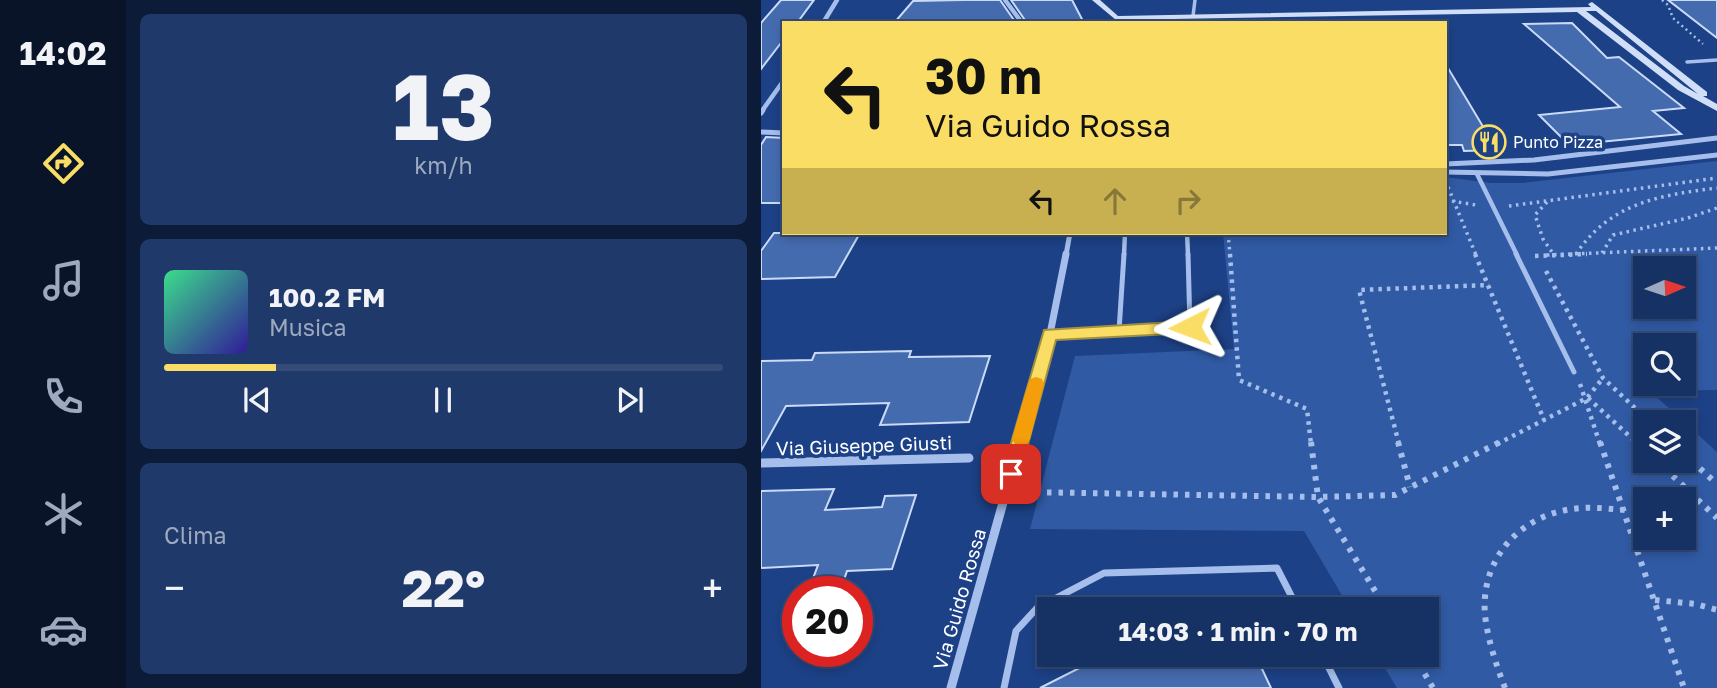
<!DOCTYPE html>
<html lang="it">
<meta charset="utf-8">
<style>
body{margin:0;font-family:"Golos Text",sans-serif;background:#1f396a;color:#f1f3f6;height:100vh;display:flex;flex-direction:column;font-size:26px;white-space:nowrap}
*{box-sizing:border-box;margin:0}
p{font-size:23px;color:#9ea9bf}
.icon{flex:none;width:38px;height:38px;fill:none;stroke:currentColor;stroke-width:2;stroke-linecap:round;stroke-linejoin:round}
.map{position:relative;flex:1;overflow:hidden}
.sheet{display:flex;flex-direction:column;gap:14px;padding:14px;background:#0c1b37;width:635px}
.sheet>*{flex:none}
.banner{position:absolute;left:21px;top:21px;width:665px;height:214px;border-radius:0px;box-shadow:0 4px 10px #0003,0 0 0 2px #354c78;background:#fadd64;color:#111;overflow:hidden}
.needle{width:46px;rotate:87deg}
.tools{position:absolute;left:872px;top:256px;display:grid;gap:14px}
.tools a{display:grid;place-items:center;width:63px;height:63px;border-radius:0px;background:#163164;box-shadow:0 4px 10px #0003,0 0 0 2px #354c78;font-size:35px}
.speed{position:absolute;left:21px;top:576px;display:flex;gap:14px;font-size:35px;font-weight:700;text-align:center}
.speed>*{display:grid;place-content:center;width:91px;height:91px;border-radius:50%;background:#163164;box-shadow:0 4px 10px #0003,0 0 0 2px #354c78;line-height:1}
.speed .limit{border:10px solid #d22;background:#fff;color:#111}
.pin{position:absolute;display:grid;place-items:center;width:60px;height:60px;color:#fff;margin:-30px;border-radius:14px;box-shadow:0 4px 10px #0006}
.me{position:absolute;width:77px;margin:-38px;rotate:267deg;stroke-linejoin:round;filter:drop-shadow(0 0 5px #0008)}
.turn{display:flex;align-items:center;gap:24px;height:147px;padding:0 28px;font-size:32px}
.turn .icon{width:91px;height:91px;stroke-width:2.5}
.turn b{display:block;font-size:49px;line-height:60px}
.lanes{display:flex;align-items:center;height:66px;padding:0 28px;background:#0003;justify-content:center;gap:35px;direction:ltr}
.lanes .off{opacity:.35}
.big{font-size:52px;font-weight:700;line-height:1.1}
.sheet .widget{flex:1;display:flex;flex-direction:column;justify-content:center;gap:10px;min-width:0;padding:0 24px;border-radius:10px;background:#1f396a}
.sheet .dial{align-items:center;gap:0}
.dial b{font-size:91px;line-height:1}
.song{display:flex;align-items:center;gap:21px}
.cover{width:84px;height:84px;border-radius:10px;background:linear-gradient(135deg,hsl(150 70% 55%),hsl(250 70% 35%))}
.played{height:7px;border-radius:4px;background:linear-gradient(90deg,#fadd64 20%,#354c78 20%)}
.keys{display:flex;justify-content:space-around;direction:ltr}
.heat{display:flex;justify-content:space-between;align-items:center;font-size:38px;direction:ltr}
.trip{position:absolute;left:276px;top:597px;width:402px;height:70px;border-radius:0px;background:#163164;box-shadow:0 4px 10px #0003,0 0 0 2px #354c78;font-weight:700;line-height:70px;text-align:center}
main{display:flex;flex:1;min-height:0}
.dock{display:flex;flex-direction:column;width:126px;justify-content:space-around;align-items:center;background:#091428;color:#9ea9bf}
.dock .icon{width:49px;height:49px}
.dock .active{color:#fadd64}
.dock b{font-size:32px;color:#f1f3f6}
.map>svg:first-child{display:block}
</style>
<main>
<nav class="dock">
<b>14:02</b>
<svg class="icon active" aria-label="directions" viewBox="0 0 24 24"><path d="M12 3l9 9-9 9-9-9zM9 14v-3h6M13 9l2 2-2 2"/></svg>
<svg class="icon" aria-label="music" viewBox="0 0 24 24"><path d="M9 18V5l10-2v13"/><circle cx="6" cy="18" r="3"/><circle cx="16" cy="16" r="3"/></svg>
<svg class="icon" aria-label="phone" viewBox="0 0 24 24"><path d="M5 4h4l2 5-3 2q2 4 5 5l2-3 5 2v4C11 20 4 13 5 4z"/></svg>
<svg class="icon" aria-label="climate" viewBox="0 0 24 24"><path d="M12 3v18M4 7l16 10M4 17L20 7"/></svg>
<svg class="icon" aria-label="car" viewBox="0 0 24 24"><path d="M5 17H2v-5l4-1 3-4h7l3 4 3 1v5h-3M9 17h6M6 11h13"/><circle cx="7" cy="17" r="2"/><circle cx="17" cy="17" r="2"/></svg>
</nav>
<section class="sheet">
<div class="widget dial"><b>13</b><p>km/h</p></div>
<div class="widget">
<div class="song"><i class="cover"></i><div><b>100.2 FM</b><p>Musica</p></div></div>
<div class="played"></div>
<div class="keys"><svg class="icon" aria-label="previous" viewBox="0 0 24 24"><path d="M18 5L8 12l10 7zM5 5v14"/></svg><svg class="icon" aria-label="pause" viewBox="0 0 24 24"><path d="M8 5v14M16 5v14"/></svg><svg class="icon" aria-label="next" viewBox="0 0 24 24"><path d="M6 5l10 7-10 7zM19 5v14"/></svg></div>
</div>
<div class="widget"><p>Clima</p>
<div class="heat"><a>−</a><b class="big">22°</b><a>+</a></div>
</div>
</section>
<div class="map">
<svg width="956" height="688" viewBox="0 0 956 688">
<rect width="100%" height="100%" fill="#1d4186"/>
<path fill="#305aa4" fill-rule="evenodd" d="M956,161V390L889,391L956,452V688H636L616,655L667,654V609H589L543,531L269,529L314,356L473,349L462,233H684V177L730,183H761ZM884,268H922V306H884ZM884,345H922V383H884ZM884,422H922V460H884ZM884,499H922V537H884Z"/>
<g fill="#456baf" stroke="#cadbf8" stroke-width="2">
<polygon points="20,0 53,0 36,23 23,23 23,39 0,69 0,23"/>
<polygon points="203,0 239,0 255,23 133,23 152,1"/>
<polygon points="250,0 311,0 323,23 266,23"/>
<polygon points="907,0 956,0 956,38"/>
<polygon points="811,23 846,58 858,57 923,108 892,111 920,134 808,145 778,115 859,107 763,24"/>
<polygon points="684,63 736,150 703,151 701,145 684,145"/>
<polygon points="5,137 23,138 23,203 0,203 0,145"/>
<polygon points="13,233 99,233 74,277 0,279 0,251"/>
<polygon points="150,351 148,357 229,356 208,422 119,425 128,403 25,406 0,451 0,361 51,360 54,353"/>
<polygon points="73,489 64,510 121,507 124,496 155,495 131,569 86,571 79,592 47,592 57,565 0,568 0,491"/>
<polygon points="346,654 494,654 510,688 279,688"/>
</g>
<g fill="none" stroke-linecap="round" stroke-linejoin="round">
<polyline stroke="#a5beeb" stroke-width="2.5" stroke-dasharray="2 3.5" stroke-linecap="butt" points="901,0 907,5 912,18 942,44"/>
<g stroke="#a5beeb" stroke-width="3.5" stroke-dasharray="2.5 4.5" stroke-linecap="butt">
<polyline points="687,187 715,255"/>
<polyline points="684,200 715,205"/>
<polyline points="786,202 774,215 782,239 793,255"/>
<polyline points="748,206 956,178"/>
<polyline points="467,233 469,255"/>
<polyline points="841,253 852,235 927,218 956,208"/>
<path d="M815,254C849,203 899,195 956,188"/>
<polyline points="786,255 956,248"/>
</g>
<g stroke="#a5beeb" stroke-width="4.5" stroke-dasharray="3.5 5" stroke-linecap="butt">
<polyline points="469,254 478,380 546,409 550,444"/>
<polyline points="714,254 783,420"/>
<polyline points="774,256 826,254"/>
<polyline points="785,271 842,378 889,422"/>
<polyline points="819,384 839,444"/>
<polyline points="827,398 877,444"/>
<polyline points="638,444 598,290 728,285"/>
<polyline points="736,444 826,398 842,378"/>
</g>
<g stroke="#a5beeb" stroke-width="6" stroke-dasharray="4.5 7" stroke-linecap="butt">
<polyline points="550,442 557,497 625,609"/>
<polyline points="637,442 649,487"/>
<polyline points="839,442 923,688"/>
<polyline points="875,442 884,450"/>
<polyline points="922,453 956,484"/>
<polyline points="895,460 956,518"/>
<polyline points="263,492 557,497 634,495 739,442"/>
<polyline points="894,600 935,604 956,610"/>
<polyline points="652,654 672,688"/>
<path d="M744,688C735,664 727,641 724,615C719,556 763,511 821,508C835,507 850,509 864,510"/>
</g>
<g stroke="#a5beeb" stroke-width="3.5">
<polyline points="432,16 434,0"/>
<polyline points="926,62 956,60"/>
</g>
<g stroke="#a5beeb" stroke-width="4.5">
<polyline points="716,174 756,255"/>
<polyline points="426,233 427,255"/>
<polyline points="363,255 364,233"/>
</g>
<g stroke="#a5beeb" stroke-width="5">
<polyline points="755,254 813,372"/>
<polyline points="358,331 363,254"/>
<polyline points="289,334 429,327 427,254"/>
</g>
<g stroke="#a5beeb" stroke-width="7">
<polyline points="561,654 578,688"/>
<polyline points="243,688 255,631 276,608 343,573 516,568 537,609"/>
</g>
<g stroke="#a5beeb" stroke-width="4.5">
<polyline points="244,0 261,23"/>
<polyline points="62,23 76,0"/>
<polyline points="1,111 23,80"/>
</g>
<g stroke="#a5beeb" stroke-width="5">
<polyline points="0,113 2,110"/>
<polyline points="0,132 23,133"/>
<polyline points="684,164 773,160 956,138"/>
<polyline points="684,172 787,174 956,155"/>
<polyline points="305,255 309,233"/>
</g>
<polyline stroke="#a5beeb" stroke-width="7" points="258,444 289,334 305,254"/>
<g stroke="#a5beeb" stroke-width="9">
<polyline points="0,463 208,458"/>
<polyline points="190,688 259,442"/>
</g>
<path fill="#d1def8" fill-rule="evenodd" d="M331,0H339L357,16L830,7L827,4L831,2L946,92V96H942L956,104V111L917,90L816,12L355,20ZM825,11H835L937,94L923,86Z"/>
</g>
<polygon fill="#fadd64" stroke="#a29041" stroke-width="2" points="429,321 437,327 429,333 295,340 259,474 257,480 250,482 243,480 241,474 283,330"/>
<polygon fill="#f59e0b" points="275,377 281,379 283,384 269,439 266,444 260,446 254,444 251,439 267,384 269,379"/>
<defs>
<symbol id="restaurant-ring" viewBox="-11 -11 22 22"><circle r="9.5" fill="#1d4186" stroke="#fadd64" stroke-width="1.5"/><path d="M-5-6h1v4h1v-4h1v4h1v-4h1v5L-1.5 .5V6h-2V.5L-5-1ZM5-6V6H3V1.5H1.5Q1.5-4 5-6Z" fill="#fadd64"/></symbol>
</defs>
<g fill-rule="evenodd">
<use href="#restaurant-ring" x="709" y="123" width="38" height="38"/>
</g>
<g text-anchor="middle" dominant-baseline="central" stroke-width="7" stroke-linejoin="round" paint-order="stroke">
<g font-size="16" fill="#fff" stroke="#1d4186" text-anchor="start">
<text x="752" y="142">Punto Pizza</text>
</g>
<g font-size="19" fill="#fff" stroke="#1d4186">
<text transform="translate(103 445) rotate(-2)">Via Giuseppe Giusti</text>
<text transform="translate(198 599) rotate(-74)">Via Guido Rossa</text>
</g>
</g>
</svg>
<div class="tools">
<a><svg class="needle" viewBox="-14 -14 28 28"><path d="M0-13l5 13h-10z" fill="#e53935"/><path d="M0 13l5-13h-10z" fill="#9ea9bf"/></svg></a>
<a><svg class="icon" aria-label="search" viewBox="0 0 24 24"><circle cx="10" cy="10" r="6"/><path d="M15 15l6 6"/></svg></a>
<a><svg class="icon" aria-label="layers" viewBox="0 0 24 24"><path d="M12 4l9 5-9 5-9-5zM3 14l9 5 9-5"/></svg></a>
<a>+</a>
</div>
<div class="speed"><div class="limit">20</div></div>
<div class="pin" style="left:250px;top:474px;background:#d93025"><svg class="icon" aria-label="arrive" viewBox="0 0 24 24"><path d="M6 21V4h12l-3 4 3 4H6"/></svg></div>
<svg class="me" style="left:429px;top:327px" viewBox="-20 -20 40 40"><path d="M0-17L14 15 0 8-14 15z" fill="#fadd64" stroke="#fff" stroke-width="4"/></svg>
<div class="trip">14:03 · 1 min · 70 m</div>
<div class="banner">
<div class="turn"><svg class="icon" aria-label="left" viewBox="0 0 24 24"><path d="M17 20v-9H6M10 6l-5 5 5 5"/></svg><div><b>30 m</b>Via Guido Rossa</div></div>
<div class="lanes"><svg class="icon" aria-label="left" viewBox="0 0 24 24"><path d="M17 20v-9H6M10 6l-5 5 5 5"/></svg><svg class="icon off" aria-label="ahead" viewBox="0 0 24 24"><path d="M12 20V5M6 11l6-6 6 6"/></svg><svg class="icon off" aria-label="right" viewBox="0 0 24 24"><path d="M7 20v-9h11M14 6l5 5-5 5"/></svg></div>
</div>
</div>
</main>
